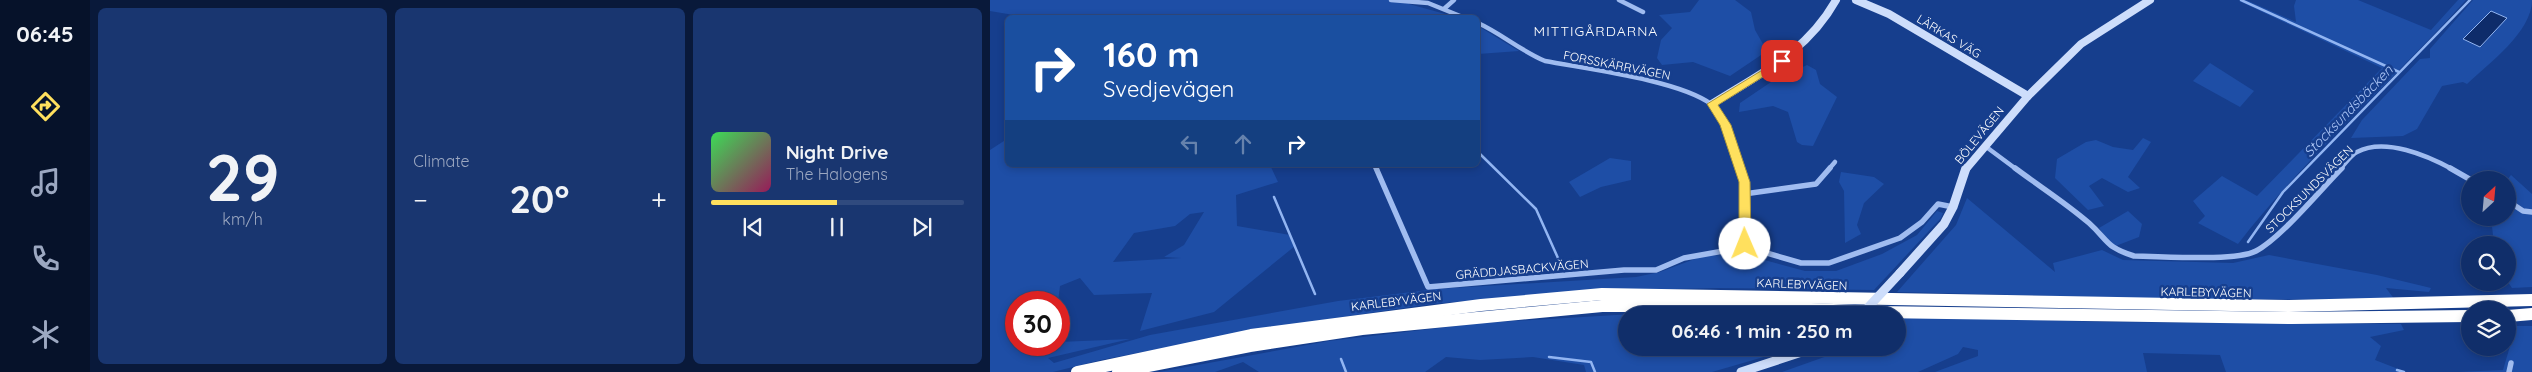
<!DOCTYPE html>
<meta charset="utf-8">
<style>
body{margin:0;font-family:Quicksand,sans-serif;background:#193670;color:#f1f3f6;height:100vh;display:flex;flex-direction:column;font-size:19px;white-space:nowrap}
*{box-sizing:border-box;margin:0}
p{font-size:16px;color:#9ca8c1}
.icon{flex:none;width:28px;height:28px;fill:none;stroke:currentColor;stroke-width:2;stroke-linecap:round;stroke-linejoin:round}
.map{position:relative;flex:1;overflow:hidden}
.sheet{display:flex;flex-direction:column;gap:8px;padding:8px;background:#09193a;width:900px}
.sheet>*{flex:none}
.banner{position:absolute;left:15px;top:15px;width:475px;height:152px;border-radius:8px;box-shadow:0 2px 8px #0003,0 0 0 1px #304a7e;background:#1a4fa0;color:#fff;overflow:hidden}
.needle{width:32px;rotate:26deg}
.controls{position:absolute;left:1471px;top:171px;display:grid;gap:10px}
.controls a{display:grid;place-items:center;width:55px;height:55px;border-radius:50%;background:#102e6a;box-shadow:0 2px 8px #0003,0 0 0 1px #304a7e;font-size:25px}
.speed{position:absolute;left:15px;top:291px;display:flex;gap:10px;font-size:25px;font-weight:700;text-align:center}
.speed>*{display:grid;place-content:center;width:65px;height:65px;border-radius:50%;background:#102e6a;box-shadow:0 2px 8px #0003,0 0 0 1px #304a7e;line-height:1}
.speed .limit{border:8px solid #d22;background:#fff;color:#111}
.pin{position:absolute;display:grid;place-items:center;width:42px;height:42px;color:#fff;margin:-21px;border-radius:10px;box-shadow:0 2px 8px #0006}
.me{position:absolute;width:55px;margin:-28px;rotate:359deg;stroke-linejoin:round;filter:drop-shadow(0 0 4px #0008)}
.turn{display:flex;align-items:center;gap:18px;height:105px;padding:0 15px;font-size:22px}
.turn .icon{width:65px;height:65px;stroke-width:2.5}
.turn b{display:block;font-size:35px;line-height:42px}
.lanes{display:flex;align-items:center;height:48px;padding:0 15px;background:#0003;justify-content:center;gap:25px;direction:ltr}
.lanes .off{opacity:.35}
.big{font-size:38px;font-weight:800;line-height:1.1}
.sheet .widget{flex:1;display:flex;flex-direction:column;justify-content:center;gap:8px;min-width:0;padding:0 18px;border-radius:8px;background:#193670}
.sheet .dial{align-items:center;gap:0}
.dial b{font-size:65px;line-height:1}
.song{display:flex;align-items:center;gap:15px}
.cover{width:60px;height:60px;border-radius:8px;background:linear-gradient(135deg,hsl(130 70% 55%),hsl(330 70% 35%))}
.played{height:5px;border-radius:2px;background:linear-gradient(90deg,#ffe05e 50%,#304a7e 50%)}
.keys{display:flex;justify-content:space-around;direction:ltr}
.heat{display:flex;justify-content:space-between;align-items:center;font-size:28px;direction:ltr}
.sheet .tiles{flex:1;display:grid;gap:8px;grid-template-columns:repeat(3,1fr)}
.trip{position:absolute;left:628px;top:306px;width:288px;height:50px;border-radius:25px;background:#102e6a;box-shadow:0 2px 8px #0003,0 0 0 1px #304a7e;font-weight:800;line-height:50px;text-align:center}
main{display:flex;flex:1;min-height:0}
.tab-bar{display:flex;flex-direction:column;width:90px;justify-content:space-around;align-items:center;background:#06122a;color:#9ca8c1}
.tab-bar .icon{width:35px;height:35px}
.tab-bar .active{color:#ffe05e}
.tab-bar b{font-size:22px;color:#f1f3f6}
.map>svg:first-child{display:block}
</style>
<main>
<nav class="tab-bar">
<b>06:45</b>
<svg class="icon active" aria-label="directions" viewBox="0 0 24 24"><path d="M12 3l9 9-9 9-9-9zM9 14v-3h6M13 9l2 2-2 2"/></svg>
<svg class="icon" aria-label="music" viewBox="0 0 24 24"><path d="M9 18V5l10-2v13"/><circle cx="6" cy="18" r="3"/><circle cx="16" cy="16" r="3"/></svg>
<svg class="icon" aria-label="phone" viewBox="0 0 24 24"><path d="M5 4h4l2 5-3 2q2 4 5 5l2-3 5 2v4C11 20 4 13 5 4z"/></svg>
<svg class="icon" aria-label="climate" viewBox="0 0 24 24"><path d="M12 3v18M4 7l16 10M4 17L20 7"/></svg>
</nav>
<section class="sheet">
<div class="tiles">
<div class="widget dial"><b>29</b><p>km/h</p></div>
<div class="widget"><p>Climate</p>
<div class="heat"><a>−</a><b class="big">20°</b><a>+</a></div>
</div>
<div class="widget">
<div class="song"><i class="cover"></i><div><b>Night Drive</b><p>The Halogens</p></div></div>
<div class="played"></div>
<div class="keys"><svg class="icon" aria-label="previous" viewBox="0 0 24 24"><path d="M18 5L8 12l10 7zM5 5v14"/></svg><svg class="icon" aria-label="pause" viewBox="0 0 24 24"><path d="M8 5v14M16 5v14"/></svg><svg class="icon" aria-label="next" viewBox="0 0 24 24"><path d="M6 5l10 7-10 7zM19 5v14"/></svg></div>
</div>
</div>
</section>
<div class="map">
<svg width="1542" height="372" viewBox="0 0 1542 372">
<rect width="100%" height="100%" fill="#163e8d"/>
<g fill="#1e4ea6" fill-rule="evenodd">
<polygon points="0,0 419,0 419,4 466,17 42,18 0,11"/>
<polygon points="709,0 745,0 761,12 765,30 777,51 740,76 703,62 672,65 667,58 671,40 682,28 669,15 700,12"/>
<path d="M1256,0L1306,22L1304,6L1306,0H1368L1441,30L1468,0H1476C1401,83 1317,155 1248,244L1208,223L1215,216L1203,201L1232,176L1267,196L1392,68L1249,1Z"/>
<path d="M1483,0H1542C1542,32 1499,63 1477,84L1473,82L1452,86L1427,129L1413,136L1361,138L1372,120L1430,59L1440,58V49ZM1517,17L1491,47L1473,39Z"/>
<polygon points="488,26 529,51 488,54"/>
<polygon points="1220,63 1264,91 1250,107 1203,81"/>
<polygon points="817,65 826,70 830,84 847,97 823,146 812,145 807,142 798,112 783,106 749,112 750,103 781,82"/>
<polygon points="1153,138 1161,142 1138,177 1150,188 1138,192 1112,178 1099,186 1114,206 1098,210 1065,178 1067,159 1096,142 1106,140 1123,147 1143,150"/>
<path d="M17,139L18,165H280L288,182L246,195L247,226L300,235L305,246L224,312L150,331L162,293L104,295L90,278L70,286L68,302H26V345H69V342L140,339L58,358L64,363L160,335L348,301L446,289L646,277L670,272L710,257L749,253L815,271H846L892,254L927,235L947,211L953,213L951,218L884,290L726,288L602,291L441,304L278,328L111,360L63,372H0V150ZM214,212L194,245L174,257L191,258L123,262L144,233L185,226L200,214Z"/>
<polygon points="620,158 641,161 641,180 611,187 590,197 579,182"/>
<polygon points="851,172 884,177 894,184 874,203 867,225 871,234 855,243 854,191 849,182"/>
<polygon points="1521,175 1542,194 1542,287 1522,288 1518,282 1518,245 1497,245 1503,235 1501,218 1518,218 1517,180"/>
<polygon points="977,198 1065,272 1063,263 1112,250 1133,260 1243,263 1279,255 1387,275 1441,288 1439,292 1396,288 1405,300 1185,299 907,292 966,225"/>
<polygon points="1138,211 1152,224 1149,237 1123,247 1109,228"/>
<polygon points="643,314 863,314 636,315 636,348 805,348 722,372 596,372 594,365 543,357 490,360 456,357 435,372 269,372 253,362 225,372 169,372 339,341 491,323"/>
<polygon points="906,316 1116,322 1411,324 1414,330 1380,337 1391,346 1385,360 1416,372 1236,372 1230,355 1153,353 1157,372 945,372 988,356 988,350 973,347 968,354 928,372 792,372 840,355 852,348 906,348"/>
<polygon points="1526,326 1542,326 1542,372 1468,372 1513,370"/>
</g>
<polygon fill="#0e2c6a" stroke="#92b5f2" points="1501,11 1517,18 1490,47 1473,39"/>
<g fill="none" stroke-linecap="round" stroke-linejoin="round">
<g stroke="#92b5f2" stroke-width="2.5">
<polyline points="1251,0 1409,72"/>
<polyline points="488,152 546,209 572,267"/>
<polyline points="284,197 325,294"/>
<polyline points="1258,242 1293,192 1480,0"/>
<polyline points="559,357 601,362 605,372"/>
<polyline points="351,359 356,372"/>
<polyline points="1407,370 1414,372"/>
</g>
<g stroke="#a0bcf0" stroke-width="4.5">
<polyline points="401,0 438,3 475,18"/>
<polyline points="629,0 653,12"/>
<polyline points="455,8 464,0"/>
<path d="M488,23C512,34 531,51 555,61C597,69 688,80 721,104C737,115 745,151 751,169"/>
<polyline points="995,146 1026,169"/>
<polyline points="385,165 387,169"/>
<polyline points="839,169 845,162"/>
<path d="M1350,169C1355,164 1361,155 1367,152C1395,137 1438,156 1462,169"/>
</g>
<g stroke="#a0bcf0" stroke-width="5.5">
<polyline points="386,168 438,287 634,270 666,270 694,258 756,247"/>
<polyline points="750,168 755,182 754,240 756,247 811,263 839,263 910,238 932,222 948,204 963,207"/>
<path d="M1025,168C1049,186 1076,203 1099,223C1119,241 1115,247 1144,256C1171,256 1245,262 1266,251C1291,238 1331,189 1352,168"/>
<polyline points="1460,168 1481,180"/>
<polyline points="754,194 826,184 840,168"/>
<polyline points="1518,201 1533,211 1542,212"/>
<polyline points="1519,372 1521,363"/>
</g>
<g stroke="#cdddfb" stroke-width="8">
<polyline points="866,0 899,14 1038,96"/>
<path d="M722,104C771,73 817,52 846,0"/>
<polyline points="976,169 1038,96 1091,44 1160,0"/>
</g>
<g stroke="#cdddfb" stroke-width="9">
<polyline points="910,273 954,224 963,207 976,168"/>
<polyline points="751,372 824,348"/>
</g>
<g stroke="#fff" stroke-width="12">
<polyline points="1518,316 1542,314"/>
<polyline points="87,372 261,335 491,305 612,294 1299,306 1542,300"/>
<polyline points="128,372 260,346 372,329 612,306 754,306 887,312 1302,318 1480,316"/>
</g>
<polyline stroke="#cdddfb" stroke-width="9" points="871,315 910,273"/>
</g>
<polygon fill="#ffe05e" stroke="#a6923d" points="792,58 797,61 795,63 728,105 741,125 760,182 761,244 755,249 749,244 749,182 730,125 717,104"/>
<g text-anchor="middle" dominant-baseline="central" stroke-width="5" stroke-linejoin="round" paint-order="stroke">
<g font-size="12" fill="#fff" stroke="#163e8d">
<text transform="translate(959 36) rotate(31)">LÄRKAS VÄG</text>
<text transform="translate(627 65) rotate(11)">FORSSKÄRRVÄGEN</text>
<text transform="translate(989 135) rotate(-51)">BÖLEVÄGEN</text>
<text transform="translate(1319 189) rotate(-45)">STOCKSUNDSVÄGEN</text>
<text transform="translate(532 269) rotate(-5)">GRÄDDJASBACKVÄGEN</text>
<text transform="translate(812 284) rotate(2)">KARLEBYVÄGEN</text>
<text transform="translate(1216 292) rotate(1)">KARLEBYVÄGEN</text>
<text transform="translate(406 301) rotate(-7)">KARLEBYVÄGEN</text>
</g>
<g font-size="14" letter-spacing="1" fill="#fff" stroke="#163e8d">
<text x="606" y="31">MITTIGÅRDARNA</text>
</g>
<g font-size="14" font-style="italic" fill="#acc6f7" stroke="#163e8d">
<text transform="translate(1358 111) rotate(-46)">Stocksundsbäcken</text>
</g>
</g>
</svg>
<div class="controls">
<a><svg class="needle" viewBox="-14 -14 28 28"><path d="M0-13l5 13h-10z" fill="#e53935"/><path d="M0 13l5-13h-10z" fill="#9ca8c1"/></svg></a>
<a><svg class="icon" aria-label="search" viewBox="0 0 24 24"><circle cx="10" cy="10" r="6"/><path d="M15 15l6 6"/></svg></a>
<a><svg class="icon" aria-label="layers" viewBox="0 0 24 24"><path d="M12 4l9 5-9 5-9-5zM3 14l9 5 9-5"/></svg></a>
</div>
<div class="speed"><div class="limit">30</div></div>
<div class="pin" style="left:792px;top:61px;background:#d93025"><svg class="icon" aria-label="arrive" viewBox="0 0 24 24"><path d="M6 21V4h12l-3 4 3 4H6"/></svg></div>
<svg class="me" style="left:755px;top:244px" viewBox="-20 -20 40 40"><circle r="19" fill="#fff"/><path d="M0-13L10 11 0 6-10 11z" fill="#ffe05e"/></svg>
<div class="trip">06:46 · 1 min · 250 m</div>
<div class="banner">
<div class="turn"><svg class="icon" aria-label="right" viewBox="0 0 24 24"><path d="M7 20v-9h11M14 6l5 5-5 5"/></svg><div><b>160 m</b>Svedjevägen</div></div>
<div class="lanes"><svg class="icon off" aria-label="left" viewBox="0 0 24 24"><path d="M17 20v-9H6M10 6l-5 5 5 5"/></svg><svg class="icon off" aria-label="ahead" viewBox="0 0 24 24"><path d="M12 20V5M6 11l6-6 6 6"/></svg><svg class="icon" aria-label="right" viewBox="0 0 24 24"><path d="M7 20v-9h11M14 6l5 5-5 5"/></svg></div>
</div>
</div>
</main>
